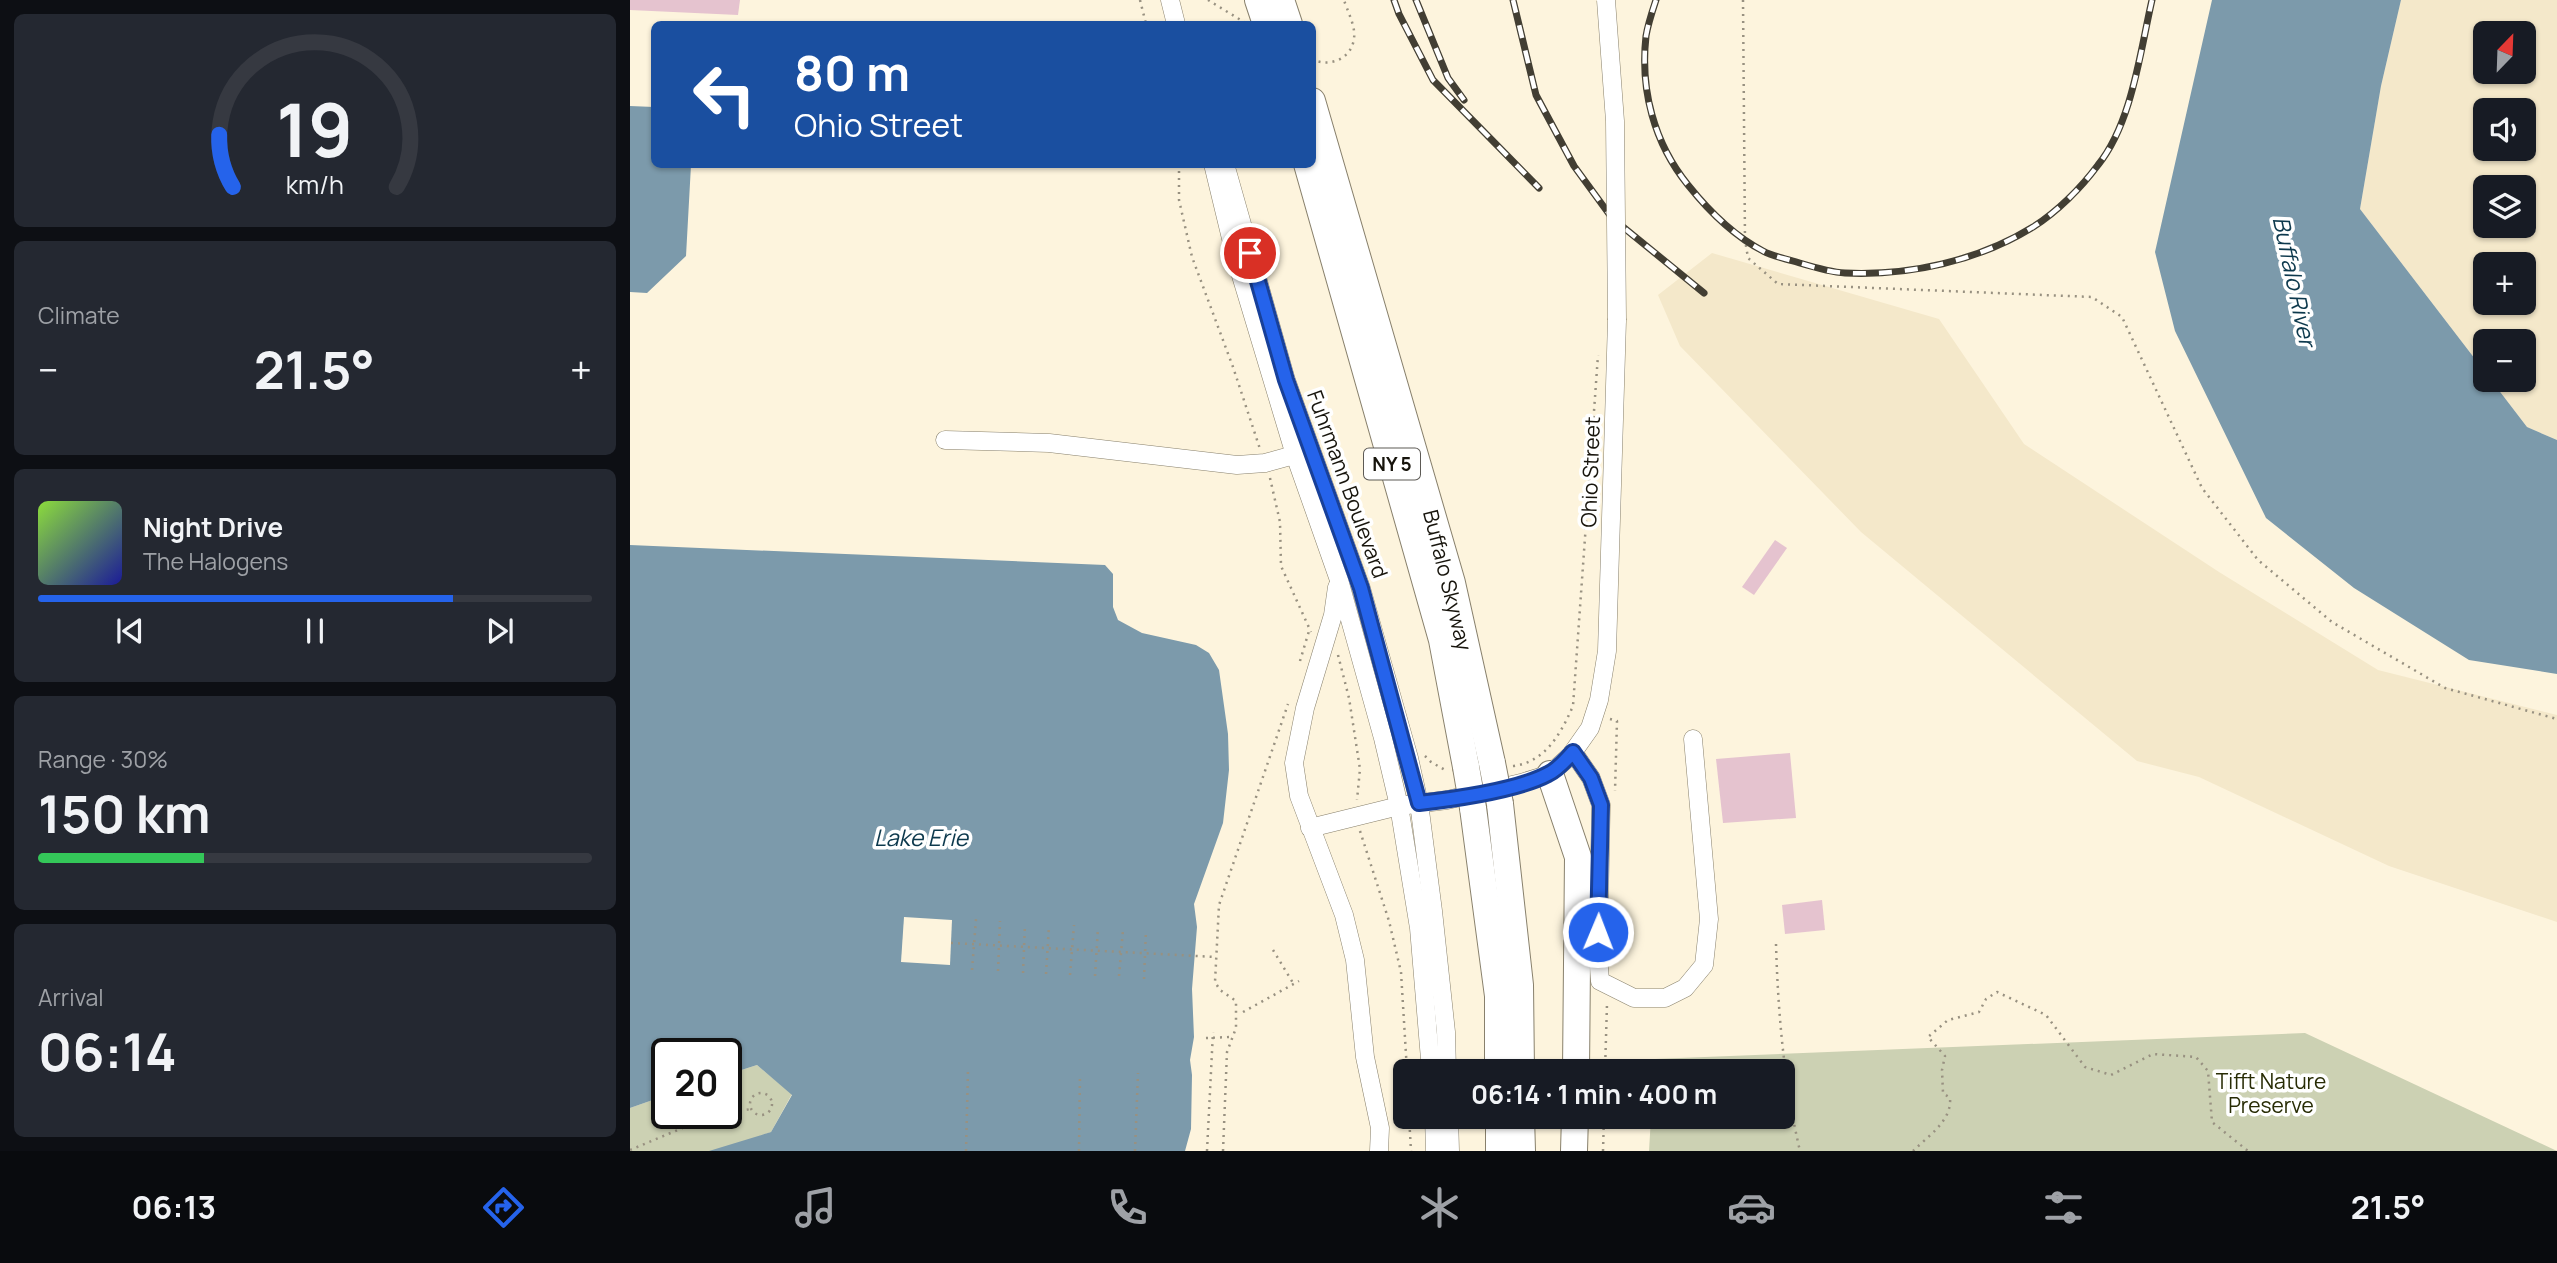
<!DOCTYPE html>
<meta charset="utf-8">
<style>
body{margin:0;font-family:Manrope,sans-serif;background:#242831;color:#f1f3f6;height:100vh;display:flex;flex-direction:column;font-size:26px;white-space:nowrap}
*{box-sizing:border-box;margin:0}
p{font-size:23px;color:#9ea1a6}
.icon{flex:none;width:38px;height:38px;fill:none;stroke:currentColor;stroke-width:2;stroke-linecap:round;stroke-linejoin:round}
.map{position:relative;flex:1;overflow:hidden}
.details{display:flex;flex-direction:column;gap:14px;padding:14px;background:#0d0f14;width:630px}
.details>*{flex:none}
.banner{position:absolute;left:21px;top:21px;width:665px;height:147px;border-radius:10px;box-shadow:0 2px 5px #0004;background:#1a4fa0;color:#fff;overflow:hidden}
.needle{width:46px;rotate:23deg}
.tools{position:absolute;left:1843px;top:21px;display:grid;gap:14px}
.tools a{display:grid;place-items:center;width:63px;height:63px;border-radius:10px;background:#171b24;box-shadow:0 2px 5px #0004;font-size:35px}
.speed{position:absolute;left:21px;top:1038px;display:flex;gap:14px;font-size:35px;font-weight:700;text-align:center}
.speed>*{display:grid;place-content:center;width:91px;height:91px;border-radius:50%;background:#171b24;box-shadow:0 2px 5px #0004;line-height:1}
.speed .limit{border:4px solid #111;border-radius:10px;background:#fff;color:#111}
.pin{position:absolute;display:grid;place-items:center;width:60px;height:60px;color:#fff;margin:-30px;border:4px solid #fff;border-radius:50%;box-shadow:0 2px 7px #0007}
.me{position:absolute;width:77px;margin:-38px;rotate:1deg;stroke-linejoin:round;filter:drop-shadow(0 0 5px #0008)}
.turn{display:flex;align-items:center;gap:24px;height:147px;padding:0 28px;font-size:32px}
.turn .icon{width:91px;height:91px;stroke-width:2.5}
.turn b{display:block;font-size:49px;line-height:60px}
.big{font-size:52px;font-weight:700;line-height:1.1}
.details .tile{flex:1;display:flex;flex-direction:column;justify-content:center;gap:10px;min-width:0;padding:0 24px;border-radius:10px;background:#242831}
.details .dial{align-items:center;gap:0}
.dial svg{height:182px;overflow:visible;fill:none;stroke:#363941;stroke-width:7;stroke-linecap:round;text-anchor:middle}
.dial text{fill:#f1f3f6;stroke:none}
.song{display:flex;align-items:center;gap:21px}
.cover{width:84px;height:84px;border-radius:10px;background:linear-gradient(135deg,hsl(90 70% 55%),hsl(240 70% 35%))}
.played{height:7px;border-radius:4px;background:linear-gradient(90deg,#2563eb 75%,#363941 75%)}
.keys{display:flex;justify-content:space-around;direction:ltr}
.heat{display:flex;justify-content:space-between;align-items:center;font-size:38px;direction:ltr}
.charge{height:10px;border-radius:5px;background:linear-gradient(90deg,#34c759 30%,#363941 0)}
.trip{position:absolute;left:763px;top:1059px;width:402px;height:70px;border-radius:10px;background:#171b24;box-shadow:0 2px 5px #0004;font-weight:700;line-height:70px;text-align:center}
.tabs{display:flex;height:112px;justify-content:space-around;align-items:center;background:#090b0e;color:#9ea1a6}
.tabs .icon{width:49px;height:49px}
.tabs .active{color:#2563eb}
.tabs b{font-size:32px;color:#f1f3f6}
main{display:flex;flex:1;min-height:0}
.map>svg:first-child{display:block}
</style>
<main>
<section class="details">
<div class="tile dial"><svg viewBox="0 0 100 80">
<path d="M14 69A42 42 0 1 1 86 69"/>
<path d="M14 69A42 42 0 0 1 8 46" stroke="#2563eb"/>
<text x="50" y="56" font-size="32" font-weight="700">19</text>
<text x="50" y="72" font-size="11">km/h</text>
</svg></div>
<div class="tile"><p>Climate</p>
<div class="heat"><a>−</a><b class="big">21.5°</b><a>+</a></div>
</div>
<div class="tile">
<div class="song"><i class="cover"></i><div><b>Night Drive</b><p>The Halogens</p></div></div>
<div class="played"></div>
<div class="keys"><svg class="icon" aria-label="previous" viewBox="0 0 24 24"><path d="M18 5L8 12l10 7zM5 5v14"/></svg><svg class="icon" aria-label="pause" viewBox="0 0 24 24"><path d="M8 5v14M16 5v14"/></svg><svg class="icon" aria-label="next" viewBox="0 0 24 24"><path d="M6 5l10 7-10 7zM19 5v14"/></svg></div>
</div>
<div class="tile"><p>Range · 30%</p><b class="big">150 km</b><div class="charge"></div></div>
<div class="tile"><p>Arrival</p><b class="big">06:14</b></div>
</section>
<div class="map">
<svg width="1927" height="1151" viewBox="0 0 1927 1151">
<rect width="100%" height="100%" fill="#fdf4dd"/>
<g fill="#f4e8ca" fill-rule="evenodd">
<path d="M1771,0H1927V440L1897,427L1861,380H1894V341H1855V372L1730,209L1751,86ZM1855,33H1894V72H1855ZM1855,110H1894V149H1855ZM1855,187H1894V226H1855ZM1855,264H1894V303H1855Z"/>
<polygon points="1082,253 1309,319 1394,444 1589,572 1748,670 1927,715 1927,922 1759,866 1569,777 1507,761 1231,532 1050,346 1028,295"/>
</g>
<g fill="#ccd1b3">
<polygon points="1675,1033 1927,1151 1019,1151 1021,1117 1153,1116 1153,1071 1024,1071 1025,1059"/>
<polygon points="127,1065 162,1094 141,1132 90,1151 0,1151 0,1108 37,1095 37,1113 96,1113 96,1075"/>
</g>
<g fill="#7c9aab">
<polygon points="1582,0 1771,0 1751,86 1730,209 1855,372 1855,380 1861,380 1897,427 1927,440 1927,674 1839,660 1724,588 1636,518 1545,331 1525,252"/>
<polygon points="0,106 24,107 24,164 61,165 56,256 17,293 0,292"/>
<polygon points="0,545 475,565 483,574 483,607 488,620 512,633 566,645 579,653 589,670 598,734 599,770 593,823 564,904 567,927 562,989 564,1037 560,1060 562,1075 561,1129 555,1151 79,1151 141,1132 162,1095 127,1065 96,1075 96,1054 37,1054 37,1095 0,1108"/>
</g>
<polygon fill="#fdf4dd" points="274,917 322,920 320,965 271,962"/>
<g fill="#e5c3cf">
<polygon points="0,0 110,0 108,15 0,10"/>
<polygon points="1145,540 1157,548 1124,595 1112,587"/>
<polygon points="1160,753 1166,818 1093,823 1086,759"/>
<polygon points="1192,900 1195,930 1155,934 1152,905"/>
</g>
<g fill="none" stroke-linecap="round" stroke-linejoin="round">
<defs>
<g id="minor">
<polyline points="540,0 546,24"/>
<polyline points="583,164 606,259 665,455 709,580 753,738 769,806 789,928 801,1071"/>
<polyline points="595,164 656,380 731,588 779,758 789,803 803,911 816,1032 817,1071"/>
<polyline points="315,440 419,443 607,465 635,463 675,452"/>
<polyline points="707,587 703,615 675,708 664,763 669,796 714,915 725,960 735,1057 750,1128 749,1151"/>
<polyline points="943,752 961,778 971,805 968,954 970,981 1004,998 1035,998 1055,988 1074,965 1079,919 1063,739"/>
<polyline points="680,828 769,806 817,800 891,783 920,774 941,755 960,728 969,700 977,651 987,320"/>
<polyline points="804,1116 805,1151"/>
<polyline points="819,1116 820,1151"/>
</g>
<g id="highway">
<polyline points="628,0 636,24"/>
<polyline points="651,0 659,24"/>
<polyline points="682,101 822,583 862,763"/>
<polyline points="677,164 812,640 836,767"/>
<polyline points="920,774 948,857 946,1071"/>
<polyline points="870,804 890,985 891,1071"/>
<polyline points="843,808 868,996 868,1071"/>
<polyline points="869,1116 869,1151"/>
<polyline points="891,1116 892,1151"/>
<polyline points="944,1151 945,1116"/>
</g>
</defs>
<use href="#minor" stroke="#88806c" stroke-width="19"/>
<use href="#highway" stroke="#88806c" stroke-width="28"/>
<g stroke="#989181" stroke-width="2.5" stroke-dasharray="2 5" stroke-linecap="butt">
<polyline points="510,0 516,24"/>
<polyline points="578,0 614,22"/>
<polyline points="1113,0 1115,240 1118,258 1148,284 1462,297 1492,317 1572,488 1628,560 1702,622 1815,688 1927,719"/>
<path d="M682,59C699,68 722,59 724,38C726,27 717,10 714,0"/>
<polyline points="549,164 549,200 562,257 603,367 630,449"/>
<polyline points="640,478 650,522 651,566 681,632"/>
<polyline points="708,655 719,698 730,769 727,800"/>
<polyline points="670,661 679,631"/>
<polyline points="980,719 987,721 985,791"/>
<polyline points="795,756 801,762 815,770"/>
<path d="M883,766C916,762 931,733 943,706L968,355"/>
<polyline points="730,831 759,921 771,972 777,1071"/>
<polyline points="321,943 586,957"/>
<path d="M1146,944C1148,1013 1154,1083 1170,1151"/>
<polyline points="643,950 663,983"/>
<polyline points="342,970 346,919"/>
<polyline points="368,971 370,921"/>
<polyline points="393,973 395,924"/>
<polyline points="416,974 419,926"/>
<polyline points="440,975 444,925"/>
<polyline points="465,976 468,928"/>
<polyline points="489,976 493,930"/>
<polyline points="514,979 516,930"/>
<polyline points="613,1012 669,981"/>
<polyline points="576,1038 600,1037"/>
<polyline points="975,1071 977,1004"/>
<circle cx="131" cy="1104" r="11"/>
<polyline points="96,1113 121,1109"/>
<polyline points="779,1116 781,1151"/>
<polyline points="0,1150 74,1119 95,1113"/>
<polyline points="336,1151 338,1070"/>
<polyline points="449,1151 450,1074"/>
<polyline points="505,1151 508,1073"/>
<polyline points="577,1151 583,1032"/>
<polyline points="593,1151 597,1052 606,1028 606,1001 590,990 585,982 589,905 658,704"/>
<polyline points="973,1151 974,1116"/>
<path d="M1283,1151C1298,1136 1322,1121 1320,1098L1313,1093L1312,1070L1315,1056L1298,1037L1318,1020L1349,1012L1356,999L1367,992L1416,1015L1455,1067L1481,1075L1523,1054L1566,1057L1578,1071L1582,1122L1618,1151"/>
</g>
<use href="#minor" stroke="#fff" stroke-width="18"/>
<use href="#highway" stroke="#fff" stroke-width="26"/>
<defs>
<g id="rail">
<polyline points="764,0 769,14 803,80 909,188"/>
<polyline points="786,0 818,78 834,100"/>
<polyline points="883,0 906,95 944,166 982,218 1074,293"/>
<path d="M1026,0C1022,12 1018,24 1016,36C1010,90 1024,143 1058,185C1078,210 1104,236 1133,251C1142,256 1153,258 1163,261C1180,266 1198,272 1215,273C1279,276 1348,261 1403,227C1427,212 1451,188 1468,165C1502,123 1510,52 1522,0"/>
</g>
</defs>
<use href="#rail" stroke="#423e33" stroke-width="7"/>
<use href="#rail" stroke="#fff" stroke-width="4.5" stroke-dasharray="13" stroke-linecap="butt"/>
<defs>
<polyline id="minor-bridge" points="976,0 985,121 987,320"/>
<g id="highway-bridge">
<polyline points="862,763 870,804"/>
<polyline points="836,767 843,808"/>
</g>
</defs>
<use href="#minor-bridge" stroke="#88806c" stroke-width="19" stroke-linecap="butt"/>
<use href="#highway-bridge" stroke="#88806c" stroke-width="28" stroke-linecap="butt"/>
<use href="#minor-bridge" stroke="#fff" stroke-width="18"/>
<use href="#highway-bridge" stroke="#fff" stroke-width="26"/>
</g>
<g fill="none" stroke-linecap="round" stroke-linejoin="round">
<defs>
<path id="route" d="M620,253L656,380L731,588L789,803C824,799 888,790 918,774C927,770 936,760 943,752L961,778L971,805L968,932"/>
</defs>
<use href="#route" stroke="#184099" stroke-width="18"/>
<use href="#route" stroke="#2563eb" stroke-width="12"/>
</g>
<g text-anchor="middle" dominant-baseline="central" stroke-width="7" stroke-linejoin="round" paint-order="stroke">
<rect fill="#fff" stroke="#5d5a55" stroke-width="2" x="734" y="448.5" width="56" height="31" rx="5"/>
<g font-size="19" font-weight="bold" fill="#17140c">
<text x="762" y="464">NY 5</text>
</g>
<g font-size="21" fill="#17140c" stroke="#fff">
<text transform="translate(960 472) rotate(-88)">Ohio Street</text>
<text transform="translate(718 484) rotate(70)">Fuhrmann Boulevard</text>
<text transform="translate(818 580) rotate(76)">Buffalo Skyway</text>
</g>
<g font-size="21" fill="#282c05" stroke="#fff">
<text x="1641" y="1081">Tifft Nature<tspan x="1641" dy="24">Preserve</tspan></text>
</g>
<g font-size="23" font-style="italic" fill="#0d394d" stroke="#fff">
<text transform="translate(1665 281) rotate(78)">Buffalo River</text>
<text x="291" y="837">Lake Erie</text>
</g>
</g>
</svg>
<div class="tools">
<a><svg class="needle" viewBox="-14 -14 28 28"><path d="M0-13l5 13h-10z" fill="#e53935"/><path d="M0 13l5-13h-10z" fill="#9ea1a6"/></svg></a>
<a><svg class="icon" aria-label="sound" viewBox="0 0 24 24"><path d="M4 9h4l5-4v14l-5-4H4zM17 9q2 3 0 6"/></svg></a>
<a><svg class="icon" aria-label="layers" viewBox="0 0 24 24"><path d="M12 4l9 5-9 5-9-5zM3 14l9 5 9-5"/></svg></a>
<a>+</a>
<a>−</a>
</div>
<div class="speed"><div class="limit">20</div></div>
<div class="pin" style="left:620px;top:253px;background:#d93025"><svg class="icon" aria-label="arrive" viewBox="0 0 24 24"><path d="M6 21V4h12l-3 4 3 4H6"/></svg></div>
<svg class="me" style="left:968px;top:932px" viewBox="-20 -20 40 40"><circle r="17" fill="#2563eb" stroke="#fff" stroke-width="3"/><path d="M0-11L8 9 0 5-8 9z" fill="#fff"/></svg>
<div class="trip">06:14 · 1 min · 400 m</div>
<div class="banner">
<div class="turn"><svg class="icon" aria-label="left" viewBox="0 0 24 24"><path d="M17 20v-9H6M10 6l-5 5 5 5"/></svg><div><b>80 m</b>Ohio Street</div></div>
</div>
</div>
</main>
<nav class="tabs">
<b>06:13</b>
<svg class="icon active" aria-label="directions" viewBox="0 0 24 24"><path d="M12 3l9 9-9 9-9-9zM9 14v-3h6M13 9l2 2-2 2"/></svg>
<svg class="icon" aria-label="music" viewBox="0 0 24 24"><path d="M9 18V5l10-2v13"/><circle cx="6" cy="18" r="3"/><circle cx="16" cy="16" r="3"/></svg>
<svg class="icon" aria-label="phone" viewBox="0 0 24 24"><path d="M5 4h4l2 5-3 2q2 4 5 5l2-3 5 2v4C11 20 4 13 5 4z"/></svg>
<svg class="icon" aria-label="climate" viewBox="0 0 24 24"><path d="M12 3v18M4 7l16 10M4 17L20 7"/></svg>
<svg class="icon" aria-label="car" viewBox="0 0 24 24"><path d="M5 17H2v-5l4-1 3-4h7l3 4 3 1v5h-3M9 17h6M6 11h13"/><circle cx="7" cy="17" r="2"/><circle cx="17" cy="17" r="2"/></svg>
<svg class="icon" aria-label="filters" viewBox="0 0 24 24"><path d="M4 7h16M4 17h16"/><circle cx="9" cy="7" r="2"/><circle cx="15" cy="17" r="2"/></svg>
<b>21.5°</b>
</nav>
